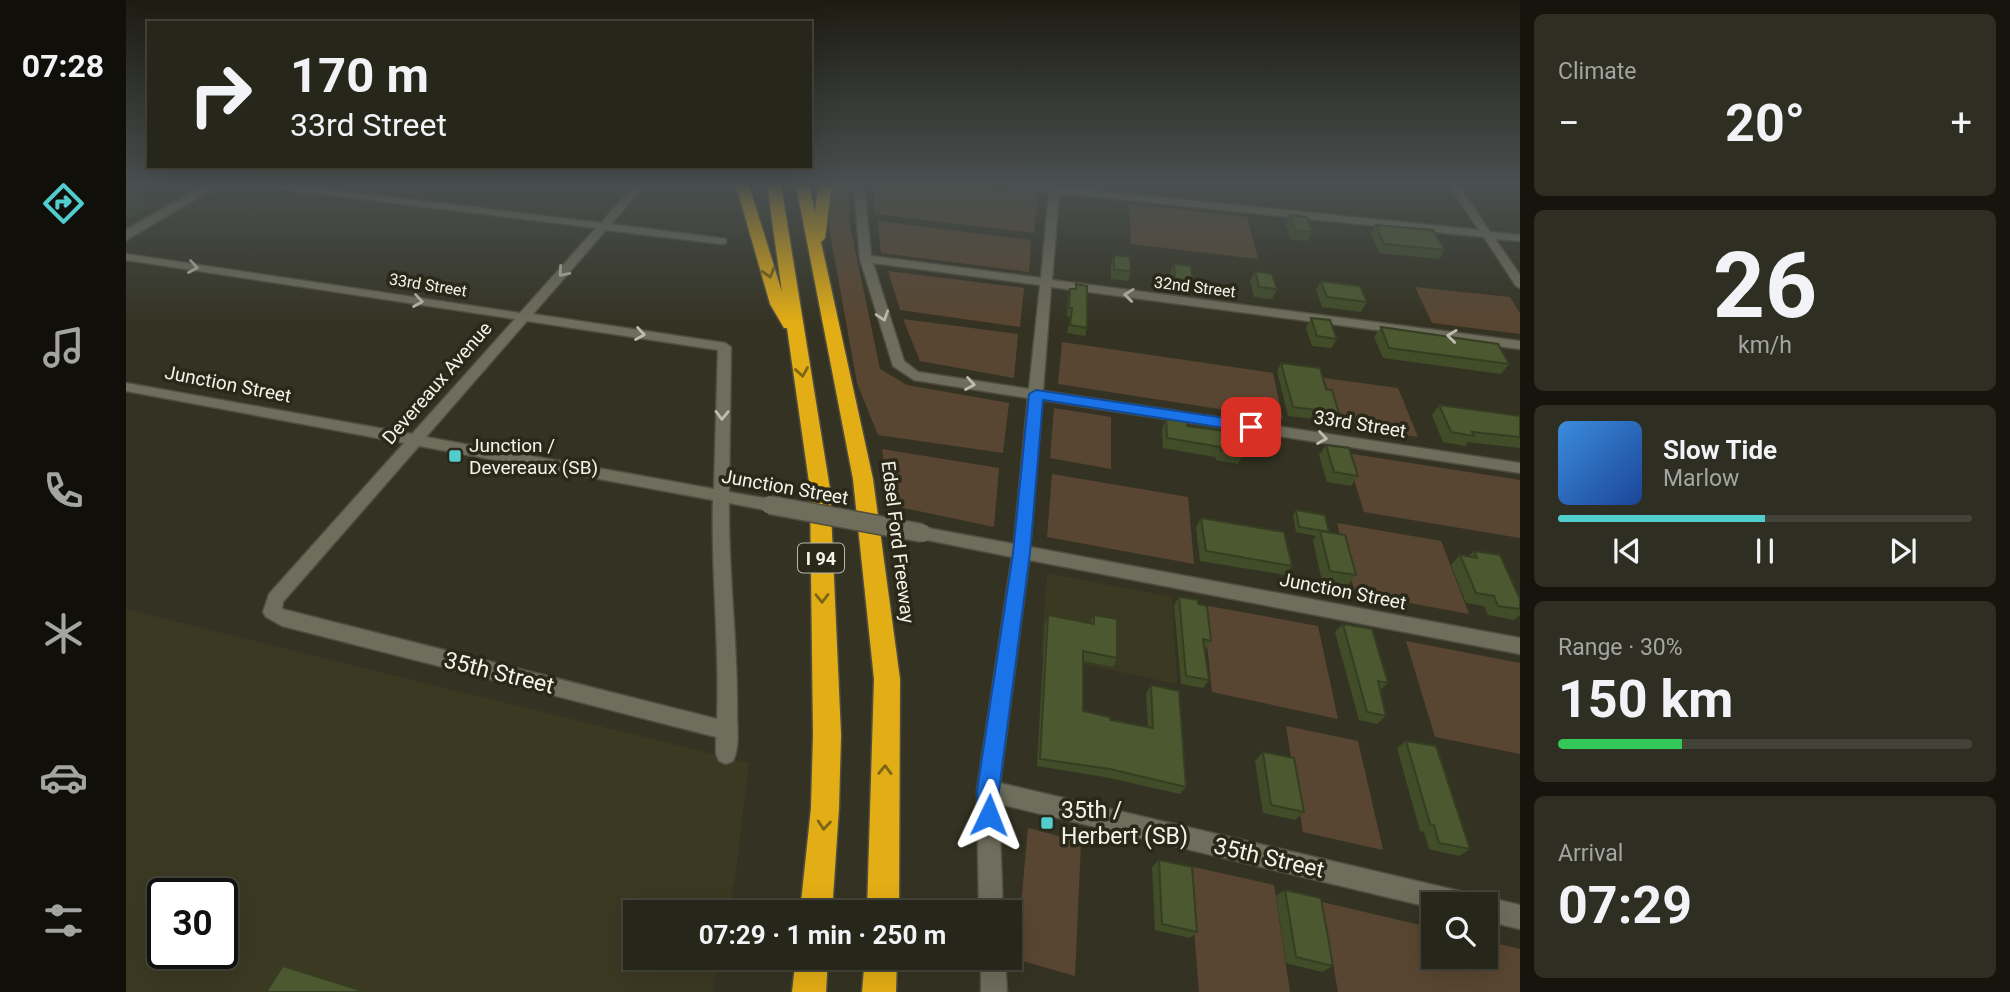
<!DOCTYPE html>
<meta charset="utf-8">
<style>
body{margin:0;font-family:Roboto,sans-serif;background:#2f2e23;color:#f1f3f6;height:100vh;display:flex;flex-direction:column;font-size:26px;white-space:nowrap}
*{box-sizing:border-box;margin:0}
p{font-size:23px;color:#a4a5a2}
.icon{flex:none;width:38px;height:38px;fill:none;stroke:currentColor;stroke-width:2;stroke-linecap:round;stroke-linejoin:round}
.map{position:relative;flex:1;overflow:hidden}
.panel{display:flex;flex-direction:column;gap:14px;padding:14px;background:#15150e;width:490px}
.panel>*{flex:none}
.banner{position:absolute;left:21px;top:21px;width:665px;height:147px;border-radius:0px;box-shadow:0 7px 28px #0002,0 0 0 2px #434339;background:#27261a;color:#f1f3f6;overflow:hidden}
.buttons{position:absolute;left:1295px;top:892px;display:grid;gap:14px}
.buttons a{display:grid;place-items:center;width:77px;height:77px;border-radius:0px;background:#27261a;box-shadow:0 7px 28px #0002,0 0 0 2px #434339;font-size:35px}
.speed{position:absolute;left:21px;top:878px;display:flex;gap:14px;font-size:35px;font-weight:700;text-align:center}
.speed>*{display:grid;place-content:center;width:91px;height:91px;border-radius:50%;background:#27261a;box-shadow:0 7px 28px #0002,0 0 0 2px #434339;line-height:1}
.speed .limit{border:4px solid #111;border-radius:10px;background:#fff;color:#111}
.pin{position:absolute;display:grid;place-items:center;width:60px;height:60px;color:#fff;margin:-30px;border-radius:14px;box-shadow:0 4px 10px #0006}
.me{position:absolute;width:77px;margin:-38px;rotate:2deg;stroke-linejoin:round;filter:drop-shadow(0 0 5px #0008)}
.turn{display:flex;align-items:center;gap:24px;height:147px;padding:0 28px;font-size:32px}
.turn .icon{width:91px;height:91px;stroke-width:2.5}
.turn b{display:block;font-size:49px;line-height:60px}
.big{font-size:52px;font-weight:700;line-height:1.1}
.panel .card{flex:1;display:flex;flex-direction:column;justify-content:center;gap:10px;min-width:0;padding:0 24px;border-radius:10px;background:#2f2e23}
.panel .dial{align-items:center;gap:0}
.dial b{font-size:91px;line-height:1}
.song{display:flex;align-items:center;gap:21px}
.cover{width:84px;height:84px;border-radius:10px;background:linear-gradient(135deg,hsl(210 70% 55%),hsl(220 70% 35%))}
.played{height:7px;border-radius:4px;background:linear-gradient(90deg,#52cdcd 50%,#434339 50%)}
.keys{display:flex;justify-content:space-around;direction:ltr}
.heat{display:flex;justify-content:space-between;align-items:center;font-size:38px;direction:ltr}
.charge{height:10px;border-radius:5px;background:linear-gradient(90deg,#34c759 30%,#434339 0)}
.trip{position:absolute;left:497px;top:900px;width:399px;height:70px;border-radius:0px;background:#27261a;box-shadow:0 7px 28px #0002,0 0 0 2px #434339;font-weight:700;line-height:70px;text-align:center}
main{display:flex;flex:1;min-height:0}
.tab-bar{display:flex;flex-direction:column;width:126px;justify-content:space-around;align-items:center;background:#100f0a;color:#a4a5a2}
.tab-bar .icon{width:49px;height:49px}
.tab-bar .current{color:#52cdcd}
.tab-bar b{font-size:32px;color:#f1f3f6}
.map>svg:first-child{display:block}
</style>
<main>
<nav class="tab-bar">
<b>07:28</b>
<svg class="icon current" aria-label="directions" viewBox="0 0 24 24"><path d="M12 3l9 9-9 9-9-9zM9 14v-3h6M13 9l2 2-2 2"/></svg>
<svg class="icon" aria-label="music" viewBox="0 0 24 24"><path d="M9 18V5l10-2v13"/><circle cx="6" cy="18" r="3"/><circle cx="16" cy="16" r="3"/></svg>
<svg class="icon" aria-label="phone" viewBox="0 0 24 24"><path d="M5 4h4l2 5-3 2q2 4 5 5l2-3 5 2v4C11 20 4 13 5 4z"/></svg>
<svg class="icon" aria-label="climate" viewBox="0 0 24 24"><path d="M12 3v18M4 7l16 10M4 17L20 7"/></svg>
<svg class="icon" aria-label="car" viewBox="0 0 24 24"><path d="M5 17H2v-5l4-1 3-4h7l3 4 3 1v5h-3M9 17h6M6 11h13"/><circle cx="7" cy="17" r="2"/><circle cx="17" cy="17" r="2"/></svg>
<svg class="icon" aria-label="filters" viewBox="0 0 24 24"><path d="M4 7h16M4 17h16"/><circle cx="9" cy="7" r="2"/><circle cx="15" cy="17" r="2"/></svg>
</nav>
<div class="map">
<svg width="1394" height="992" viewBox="0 0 1394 992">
<rect width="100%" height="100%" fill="#343323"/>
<g fill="#3b3922" fill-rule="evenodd">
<polygon points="921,573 1046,597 1051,684 915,655"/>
<path d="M0,609L623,763L610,872L602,912H509V957H593L586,992H0ZM37,894H96V954H37Z"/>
</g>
<g fill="#594632">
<polygon points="705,185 722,185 723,220 754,369 781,385 883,403 877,453 752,435 731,383 703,228"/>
<polygon points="747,185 830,185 912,194 908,233 749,214"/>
<polygon points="1003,204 1121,217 1132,259 1005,244"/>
<polygon points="752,221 905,240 903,272 755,253"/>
<polygon points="762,271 898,288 894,327 774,310"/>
<polygon points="1289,287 1384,297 1394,313 1394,334 1306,323"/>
<polygon points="777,319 892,334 888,378 794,361"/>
<polygon points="936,342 1147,373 1157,419 932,384"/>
<polygon points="1198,378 1272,388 1292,437 1213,426"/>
<polygon points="928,408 985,417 985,469 924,458"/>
<polygon points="756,449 873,468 868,527 764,505"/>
<polygon points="1220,453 1394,480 1394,538 1238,512"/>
<polygon points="926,474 1062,497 1068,564 921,537"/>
<polygon points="1211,523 1315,541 1343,614 1229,593"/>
<polygon points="1077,605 1192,626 1212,719 1086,692"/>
<polygon points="1280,641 1394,663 1394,754 1309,737"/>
<polygon points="1160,726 1232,741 1257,850 1177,832"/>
<polygon points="902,828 955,842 949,976 890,959"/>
<polygon points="1063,866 1148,885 1164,992 1073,992"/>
<polygon points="1196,902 1307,928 1307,957 1360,957 1360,941 1394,949 1394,992 1212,992"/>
</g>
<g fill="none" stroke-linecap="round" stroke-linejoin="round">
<defs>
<g id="minor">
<path d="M142,185H167L475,223L509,185H519L485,224L600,239V243L596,244L480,230L407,314L599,343L605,347L603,492L644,499L652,505L644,511L603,503C602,574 612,643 611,714C611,729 614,746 607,761L600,764L593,761L590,754V737L156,626L140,617L137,612L143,594L278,443L0,391V383L286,434L389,319L0,260V254L394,313L470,228L147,188ZM401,321L592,350L588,489L300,437ZM293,446L587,500C585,573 594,646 591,719L156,609L157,602Z"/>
<path d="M728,185H738L745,256L915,278L923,192L889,188L884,185H934V187L1353,230L1323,185H1333L1364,232L1394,235V241L1369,239L1394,275V288L1390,286L1358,237L933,193L926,280L1394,341V349L925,287L917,391L1394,463V473L916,400L904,547L1394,638V654L903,560L874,783L1342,893L1350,897L1352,901L1360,897L1394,905V929L1360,921V905H1307V908L873,804L877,912H853L851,791L886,557L796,539L790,537L788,533L790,529L796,527L888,544L902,398L788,380L767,366L734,259ZM747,263L914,285L903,389L792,372L778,361Z"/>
<polygon points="855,957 879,957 881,992 855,992"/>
</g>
<polygon id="tertiary" points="79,185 93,185 0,240 0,230"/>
<g id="motorway">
<polygon points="610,185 623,185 656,292 641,185 655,185 704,489 715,735 713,808 706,912 674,912 685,808 687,735 684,489 661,328 658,328 644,304"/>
<polygon points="670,185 683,185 689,212 692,185 706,185 699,238 695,242 747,479 774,679 773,912 741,912 748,679 727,479"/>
<polygon points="670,957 702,957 700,992 666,992"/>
<polygon points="739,957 771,957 770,992 736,992"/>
</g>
</defs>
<use href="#minor" stroke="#504e40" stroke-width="3"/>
<use href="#tertiary" stroke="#504e40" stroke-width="4"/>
<use href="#motorway" stroke="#504e40" stroke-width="3"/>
<use href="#minor" fill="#6f6d5c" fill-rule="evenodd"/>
<use href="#tertiary" fill="#6f6d5c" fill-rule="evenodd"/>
<use href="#motorway" fill="#e3ad15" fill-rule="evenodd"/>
<defs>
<polyline id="minor-bridge" points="644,505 796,533"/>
</defs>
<use href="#minor-bridge" stroke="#504e40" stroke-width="21" stroke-linecap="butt"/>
<use href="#minor-bridge" stroke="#6f6d5c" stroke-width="18"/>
</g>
<g fill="#414c29">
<polygon points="1164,215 1186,232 1182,241 1164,239 1160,224"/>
<polygon points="1250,225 1319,250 1313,259 1253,253 1245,234"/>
<polygon points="988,255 1005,272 1002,281 985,279 985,264"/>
<polygon points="1048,264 1067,281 1063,291 1046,289 1044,273"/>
<polygon points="1129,271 1151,289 1146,299 1128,297 1124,281"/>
<polygon points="1195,281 1241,302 1235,312 1196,307 1190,290"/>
<polygon points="944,289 961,328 959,336 941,333 944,317 941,316 942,297"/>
<polygon points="1185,318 1211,339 1205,348 1186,346 1180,328"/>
<polygon points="1255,327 1383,364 1375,374 1257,358 1248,337"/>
<polygon points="1155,363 1200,389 1213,413 1208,421 1162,416 1151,371"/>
<polygon points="1313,405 1394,416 1394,448 1342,442 1339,446 1317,442 1306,415"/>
<polygon points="1040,419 1061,426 1117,454 1112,464 1090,460 1089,457 1037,448 1036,429"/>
<polygon points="1200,445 1232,476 1225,486 1201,482 1193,455"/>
<polygon points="1170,510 1203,532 1230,575 1222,585 1196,581 1187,541 1190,536 1170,532 1167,515"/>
<polygon points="1075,518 1166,566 1159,575 1074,561 1070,528"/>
<polygon points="1348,551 1394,599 1394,615 1388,620 1362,615 1358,606 1340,603 1325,565 1334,555 1342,557"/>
<polygon points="1053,597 1072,604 1085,641 1080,649 1079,648 1083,680 1077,688 1055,684 1048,605"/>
<polygon points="922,615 964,623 968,615 991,658 987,667 957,661 957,711 984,720 1022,727 1020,694 1025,685 1060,787 1054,794 979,777 911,766 919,624"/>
<polygon points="1217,624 1262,683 1254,690 1260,716 1251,724 1233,720 1209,632"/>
<polygon points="1280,741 1344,849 1333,856 1303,849 1298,832 1294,831 1271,748"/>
<polygon points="1137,752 1178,812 1169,820 1137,813 1129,761"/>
<polygon points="1033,860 1071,932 1064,938 1029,930 1026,867"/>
<polygon points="1159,890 1207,966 1196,972 1160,963 1150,896"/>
</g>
<polygon fill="#353e22" points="8,192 20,209 0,221 0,196"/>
<g fill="#4c5830" stroke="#353e22" stroke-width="2">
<polygon points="0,191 8,192 0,196"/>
<polygon points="1164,215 1181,217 1186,232 1169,230"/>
<polygon points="1250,225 1307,230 1319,250 1258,244"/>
<polygon points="988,255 1004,257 1005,272 988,269"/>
<polygon points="1048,264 1065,266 1067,281 1049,279"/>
<polygon points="1129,271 1146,274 1151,289 1133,287"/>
<polygon points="1195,281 1234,286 1241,302 1201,297"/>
<polygon points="950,284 961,286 961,328 944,325 946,308 943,308 944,289 950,289"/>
<polygon points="1185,318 1204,320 1211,339 1191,336"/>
<polygon points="1255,327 1372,344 1383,364 1263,348"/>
<polygon points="1155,363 1194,368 1200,389 1206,390 1213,413 1167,407"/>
<polygon points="1313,405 1394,416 1394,437 1346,432 1348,436 1325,432"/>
<polygon points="1040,419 1061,422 1061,426 1114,433 1117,454 1095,450 1094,447 1041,438"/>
<polygon points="1200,445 1223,448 1232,476 1208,472"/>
<polygon points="1170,510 1199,515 1203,532 1173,527"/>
<polygon points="1075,518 1158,532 1166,566 1080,551"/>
<polygon points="1194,531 1219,535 1230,575 1204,571"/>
<polygon points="1348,551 1374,555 1394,599 1394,609 1372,606 1368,596 1350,593 1334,555 1351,558"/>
<polygon points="1053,597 1072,600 1072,604 1081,606 1085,641 1077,639 1083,680 1060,676"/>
<polygon points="922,615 968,624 968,615 991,619 991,658 957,651 957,711 984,717 984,720 1027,728 1025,685 1053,691 1060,787 984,769 914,759"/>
<polygon points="1217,624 1246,629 1262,683 1252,681 1260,716 1241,712"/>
<polygon points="1280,741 1310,746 1344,849 1313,843 1308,825 1304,824"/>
<polygon points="1137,752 1168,758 1178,812 1145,805"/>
<polygon points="1033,860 1066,867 1071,932 1036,924"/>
<polygon points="1159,890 1195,898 1207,966 1170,957"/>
<polygon points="157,966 240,992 140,992"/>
</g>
<defs><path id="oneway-chevron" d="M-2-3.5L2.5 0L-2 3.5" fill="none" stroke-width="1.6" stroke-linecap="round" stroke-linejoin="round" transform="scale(1.75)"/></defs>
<g stroke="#bebdb1">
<use href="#oneway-chevron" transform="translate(67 267) rotate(9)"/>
<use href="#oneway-chevron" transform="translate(437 272) rotate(131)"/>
<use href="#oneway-chevron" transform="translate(1003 295) rotate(-173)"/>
<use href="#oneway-chevron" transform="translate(292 301) rotate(9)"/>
<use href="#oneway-chevron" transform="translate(757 316) rotate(72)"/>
<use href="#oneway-chevron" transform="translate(514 334) rotate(9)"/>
<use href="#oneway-chevron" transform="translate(1326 336) rotate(-173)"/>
<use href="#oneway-chevron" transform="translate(844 384) rotate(9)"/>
<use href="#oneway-chevron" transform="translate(596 415) rotate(91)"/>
<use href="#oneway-chevron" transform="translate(1196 438) rotate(9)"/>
</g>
<g stroke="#7d6417">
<use href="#oneway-chevron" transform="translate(643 273) rotate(74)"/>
<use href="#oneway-chevron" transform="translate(676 372) rotate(81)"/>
<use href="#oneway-chevron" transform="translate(696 598) rotate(89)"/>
<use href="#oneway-chevron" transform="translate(759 770) rotate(-89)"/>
<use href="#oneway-chevron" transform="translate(698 825) rotate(95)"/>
</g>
<linearGradient id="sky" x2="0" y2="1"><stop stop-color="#1d1c13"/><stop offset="0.57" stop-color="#4a5050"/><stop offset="1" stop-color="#4a5050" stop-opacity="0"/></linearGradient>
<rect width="1394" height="323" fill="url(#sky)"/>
<polygon fill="#1a73e8" stroke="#114b97" stroke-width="2" points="910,390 1125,422 1133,427 1125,432 917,400 904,553 873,791 874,815 870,823 863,826 855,823 852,815 851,791 887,553 903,394"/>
<g fill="#52cdcd" stroke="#2a2919" stroke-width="2.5">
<rect x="322" y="449" width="14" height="14" rx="3.5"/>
<rect x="914" y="816" width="14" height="14" rx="3.5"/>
</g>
<g text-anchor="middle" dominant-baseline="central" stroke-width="7" stroke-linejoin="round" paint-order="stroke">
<g font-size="16" fill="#f3f3e9" stroke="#2a2919">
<text transform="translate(302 285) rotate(9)">33rd Street</text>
<text transform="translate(1069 287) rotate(7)">32nd Street</text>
</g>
<rect fill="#2a2919" stroke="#b7b6ab" stroke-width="2" x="672" y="543.5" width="46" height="29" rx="5"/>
<g font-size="18" font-weight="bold" fill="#f3f3e9">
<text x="695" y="558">I 94</text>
</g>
<g font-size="19" fill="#f3f3e9" stroke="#2a2919">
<text transform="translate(311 383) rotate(-49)">Devereaux Avenue</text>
<text transform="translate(102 384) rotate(11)">Junction Street</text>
<text transform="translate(1234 424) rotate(9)">33rd Street</text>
<text transform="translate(659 487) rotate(10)">Junction Street</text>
<text transform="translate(772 542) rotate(83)">Edsel Ford Freeway</text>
<text transform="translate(1217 591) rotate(11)">Junction Street</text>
</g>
<g font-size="19" fill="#f3f3e9" stroke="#2a2919" text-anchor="start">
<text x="343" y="445">Junction /<tspan x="343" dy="22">Devereaux (SB)</tspan></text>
</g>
<g font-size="23" fill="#f3f3e9" stroke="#2a2919">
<text transform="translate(373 673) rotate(14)">35th Street</text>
<text transform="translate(1143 858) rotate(13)">35th Street</text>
</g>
<g font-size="23" fill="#f3f3e9" stroke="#2a2919" text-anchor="start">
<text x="935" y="810">35th /<tspan x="935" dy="26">Herbert (SB)</tspan></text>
</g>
</g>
</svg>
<div class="buttons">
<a><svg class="icon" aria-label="search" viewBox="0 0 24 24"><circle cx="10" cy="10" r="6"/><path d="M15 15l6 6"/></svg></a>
</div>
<div class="speed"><div class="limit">30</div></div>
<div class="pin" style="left:1125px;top:427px;background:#d93025"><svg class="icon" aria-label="arrive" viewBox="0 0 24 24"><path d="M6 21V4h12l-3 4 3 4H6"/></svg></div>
<svg class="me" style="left:863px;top:815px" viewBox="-20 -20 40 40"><path d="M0-17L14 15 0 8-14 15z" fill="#1a73e8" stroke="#fff" stroke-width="4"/></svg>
<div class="trip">07:29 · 1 min · 250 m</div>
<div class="banner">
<div class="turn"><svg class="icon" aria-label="right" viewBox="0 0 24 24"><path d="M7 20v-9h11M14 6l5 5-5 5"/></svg><div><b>170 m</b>33rd Street</div></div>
</div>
</div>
<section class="panel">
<div class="card"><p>Climate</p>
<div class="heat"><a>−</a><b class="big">20°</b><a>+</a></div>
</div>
<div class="card dial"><b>26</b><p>km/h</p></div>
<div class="card">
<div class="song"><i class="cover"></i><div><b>Slow Tide</b><p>Marlow</p></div></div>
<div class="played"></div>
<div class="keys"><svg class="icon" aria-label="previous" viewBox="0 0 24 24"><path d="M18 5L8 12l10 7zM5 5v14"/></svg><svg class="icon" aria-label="pause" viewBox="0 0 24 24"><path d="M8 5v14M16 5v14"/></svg><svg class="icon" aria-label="next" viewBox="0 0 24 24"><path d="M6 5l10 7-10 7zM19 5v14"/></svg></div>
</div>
<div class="card"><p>Range · 30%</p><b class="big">150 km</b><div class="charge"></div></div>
<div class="card"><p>Arrival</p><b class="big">07:29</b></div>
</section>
</main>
